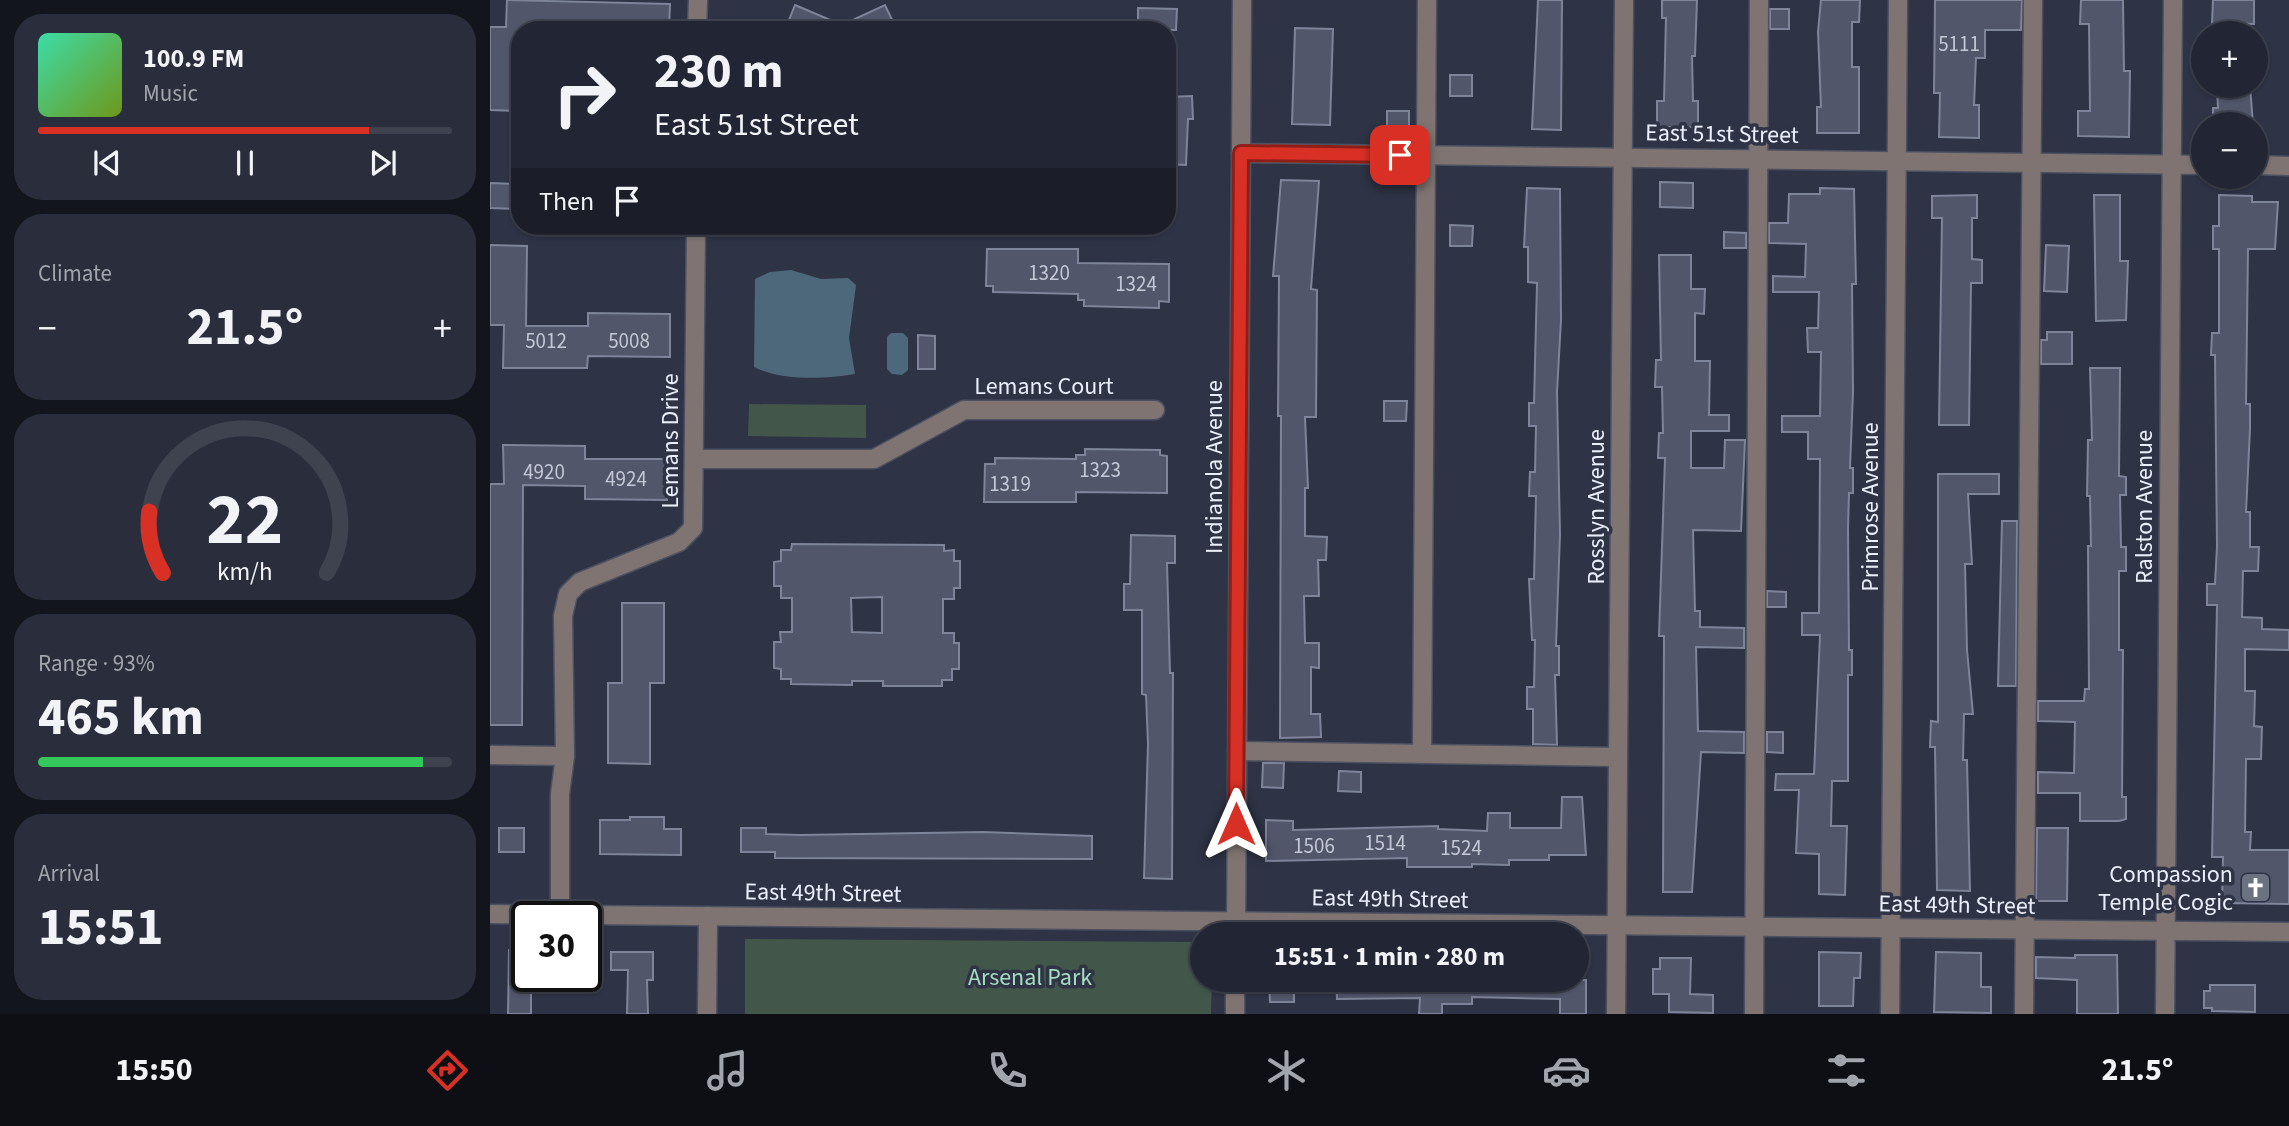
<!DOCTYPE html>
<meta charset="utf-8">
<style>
body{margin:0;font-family:"Source Sans 3",sans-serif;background:#2a2e3c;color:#f1f3f6;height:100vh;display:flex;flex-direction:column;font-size:26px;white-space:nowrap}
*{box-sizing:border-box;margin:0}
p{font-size:23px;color:#a2a5ac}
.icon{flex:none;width:38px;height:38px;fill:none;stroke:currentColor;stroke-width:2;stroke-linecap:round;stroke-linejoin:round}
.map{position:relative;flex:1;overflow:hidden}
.sheet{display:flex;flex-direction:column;gap:14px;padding:14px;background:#13151d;width:490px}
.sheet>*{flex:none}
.top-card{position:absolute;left:21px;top:21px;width:665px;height:214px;border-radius:28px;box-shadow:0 2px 5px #0004,0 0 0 2px #3f434f;background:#222634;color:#f1f3f6;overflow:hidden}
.fabs{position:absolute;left:1701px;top:21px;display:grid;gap:14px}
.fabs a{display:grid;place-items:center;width:77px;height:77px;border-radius:50%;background:#222634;box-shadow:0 2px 5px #0004,0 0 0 2px #3f434f;font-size:35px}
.speed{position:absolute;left:21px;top:901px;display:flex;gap:14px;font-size:35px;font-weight:700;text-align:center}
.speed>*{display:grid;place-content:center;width:91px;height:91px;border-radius:50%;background:#222634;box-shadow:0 2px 5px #0004,0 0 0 2px #3f434f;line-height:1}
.speed .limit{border:4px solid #111;border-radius:10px;background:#fff;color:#111}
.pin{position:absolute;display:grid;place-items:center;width:60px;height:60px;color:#fff;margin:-30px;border-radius:14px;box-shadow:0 4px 10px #0006}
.me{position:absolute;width:77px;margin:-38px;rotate:0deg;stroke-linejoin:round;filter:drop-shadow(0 0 5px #0008)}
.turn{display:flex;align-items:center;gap:24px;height:147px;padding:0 28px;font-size:32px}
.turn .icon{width:91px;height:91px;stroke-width:2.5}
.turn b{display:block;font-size:49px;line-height:60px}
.then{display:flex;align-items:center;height:66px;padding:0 28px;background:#0003;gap:14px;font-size:26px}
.big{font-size:52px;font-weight:700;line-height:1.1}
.sheet .tile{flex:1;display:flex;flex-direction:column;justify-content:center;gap:10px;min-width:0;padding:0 24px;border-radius:28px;background:#2a2e3c}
.sheet .dial{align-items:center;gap:0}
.dial svg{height:182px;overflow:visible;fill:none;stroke:#3f434f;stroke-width:7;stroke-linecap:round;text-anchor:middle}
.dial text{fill:#f1f3f6;stroke:none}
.song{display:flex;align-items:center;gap:21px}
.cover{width:84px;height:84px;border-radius:10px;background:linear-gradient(135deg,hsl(160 70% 55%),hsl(80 70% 35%))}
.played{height:7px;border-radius:4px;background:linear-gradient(90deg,#d93025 80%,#3f434f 80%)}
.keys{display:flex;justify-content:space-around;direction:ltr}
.heat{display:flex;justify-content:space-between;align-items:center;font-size:38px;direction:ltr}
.charge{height:10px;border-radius:5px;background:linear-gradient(90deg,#34c759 93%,#3f434f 0)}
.trip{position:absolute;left:700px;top:922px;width:399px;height:70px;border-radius:35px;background:#222634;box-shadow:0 2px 5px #0004,0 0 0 2px #3f434f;font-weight:700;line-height:70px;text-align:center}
.tabs{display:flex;height:112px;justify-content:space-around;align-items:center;background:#0e0f15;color:#a2a5ac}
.tabs .icon{width:49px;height:49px}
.tabs .active{color:#d93025}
.tabs b{font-size:32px;color:#f1f3f6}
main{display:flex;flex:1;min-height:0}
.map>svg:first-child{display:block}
</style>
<main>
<section class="sheet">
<div class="tile">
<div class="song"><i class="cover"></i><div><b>100.9 FM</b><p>Music</p></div></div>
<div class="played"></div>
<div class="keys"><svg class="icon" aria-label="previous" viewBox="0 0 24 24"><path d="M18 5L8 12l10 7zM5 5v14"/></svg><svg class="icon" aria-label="pause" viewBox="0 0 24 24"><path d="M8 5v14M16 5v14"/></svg><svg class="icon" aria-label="next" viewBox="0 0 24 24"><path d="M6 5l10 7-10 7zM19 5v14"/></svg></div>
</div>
<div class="tile"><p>Climate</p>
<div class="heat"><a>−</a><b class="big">21.5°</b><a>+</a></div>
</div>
<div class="tile dial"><svg viewBox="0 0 100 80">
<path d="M14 69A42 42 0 1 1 86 69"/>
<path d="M14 69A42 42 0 0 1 8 42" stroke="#d93025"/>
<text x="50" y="56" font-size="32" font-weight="700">22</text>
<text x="50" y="72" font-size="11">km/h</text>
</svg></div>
<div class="tile"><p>Range · 93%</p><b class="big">465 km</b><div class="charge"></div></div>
<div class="tile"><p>Arrival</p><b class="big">15:51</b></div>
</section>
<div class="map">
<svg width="1799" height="1014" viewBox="0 0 1799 1014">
<rect width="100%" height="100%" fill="#2e3345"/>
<g fill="#42564a">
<polygon points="259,404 376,405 376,438 258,436"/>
<polygon points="255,939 712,942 712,980 722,980 721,1014 255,1014"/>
</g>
<g fill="#4e687b">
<path d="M301,270L331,279L358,278L366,285L359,338L365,374C335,379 292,381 264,367L265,279L280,272Z"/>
<polygon points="401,333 413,333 418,338 418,370 412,375 402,374 397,369 397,337"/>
</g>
<g fill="#51566a" stroke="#7e8499" stroke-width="2" fill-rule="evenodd">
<polygon points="17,0 180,4 179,30 30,30 30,111 0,110 0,27 16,27"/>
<polygon points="1048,0 1072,0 1071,130 1042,129"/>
<polygon points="1172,0 1207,0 1205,56 1202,56 1203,101 1208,101 1208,127 1167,127 1167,101 1174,101 1176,18 1172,18"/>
<polygon points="1331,0 1370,0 1369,22 1362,22 1362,67 1369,67 1369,133 1327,133 1327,107 1331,107 1328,32"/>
<polygon points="1445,0 1532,0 1531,30 1495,30 1495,58 1486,58 1484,105 1489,105 1489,138 1449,137 1450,93 1444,93"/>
<polygon points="1591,0 1633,0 1634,71 1640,71 1639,137 1588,136 1588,111 1600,111 1599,24 1590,24"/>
<polygon points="1723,0 1764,0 1764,24 1722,23"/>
<polygon points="305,5 352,25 395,5 407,30 295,30"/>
<polygon points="648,8 687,9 686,30 648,30"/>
<rect x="1280" y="9" width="19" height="20"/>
<polygon points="805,28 843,29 840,125 802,124"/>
<rect x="960" y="75" width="22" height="21"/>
<polygon points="1727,86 1760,86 1763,124 1723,124 1723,108 1728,108"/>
<polygon points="702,96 703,119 698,119 696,165 677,164 677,97"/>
<rect x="897" y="111" width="22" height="20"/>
<polygon points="791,180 829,181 821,289 827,290 826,417 815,417 818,488 815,488 815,536 837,537 836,560 828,560 829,596 814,596 815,643 829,643 829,668 821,667 821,714 830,714 831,737 790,738 791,416 788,416 789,276 783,276"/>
<polygon points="1170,182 1203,183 1203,208 1170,207"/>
<polygon points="0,183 30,184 30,209 0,208"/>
<polygon points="1037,188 1070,189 1071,320 1067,392 1070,534 1066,646 1069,646 1069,675 1065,675 1067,745 1043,744 1043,709 1037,709 1037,687 1044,687 1045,640 1042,640 1039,579 1044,579 1046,496 1039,496 1040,472 1045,472 1046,426 1039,426 1039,403 1044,403 1047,283 1038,282 1038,247 1034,247"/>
<polygon points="1330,188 1364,189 1366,284 1362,284 1363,392 1360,468 1363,468 1363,493 1359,493 1358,528 1359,650 1362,650 1362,675 1358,675 1358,781 1342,781 1341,826 1357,826 1355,895 1329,894 1329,854 1306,853 1309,790 1285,790 1286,774 1324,774 1330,635 1312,635 1312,613 1329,613 1330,459 1318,459 1318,432 1292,432 1292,416 1330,416 1331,352 1318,352 1317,328 1328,328 1329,292 1283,292 1283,276 1315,277 1316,244 1279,243 1279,223 1298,223 1299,194 1330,194"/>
<polygon points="1487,195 1487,218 1482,218 1482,259 1492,260 1492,283 1481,283 1479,425 1449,425 1452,218 1442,218 1442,196"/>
<polygon points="1604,195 1630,195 1630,261 1638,261 1636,320 1606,321"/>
<polygon points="1729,195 1762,196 1762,202 1788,202 1785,249 1758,249 1756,404 1760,404 1760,429 1756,512 1760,512 1760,547 1769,547 1768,571 1753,571 1752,617 1772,618 1772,629 1799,630 1799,650 1755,649 1755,691 1765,691 1764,726 1772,727 1771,759 1756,759 1755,832 1761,832 1760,850 1799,850 1799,904 1732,903 1733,857 1722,857 1727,605 1717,605 1717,584 1725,584 1727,546 1725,355 1721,355 1722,333 1729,333 1729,249 1723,249 1723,226 1729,226"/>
<polygon points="960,225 983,226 982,246 960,246"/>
<polygon points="1234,232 1256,233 1256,248 1234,248"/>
<polygon points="0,245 37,246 36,326 98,326 98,313 180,314 180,357 98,356 97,368 13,368 14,325 0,325"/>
<polygon points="1556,245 1579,246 1577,292 1554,291"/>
<polygon points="497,249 588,249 588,263 679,264 679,302 669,301 669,308 594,306 594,300 588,300 588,294 503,292 503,286 496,286"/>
<polygon points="1169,255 1201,255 1201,289 1215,289 1214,314 1205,313 1205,361 1220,361 1219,415 1239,415 1239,431 1201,431 1201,468 1234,468 1235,440 1255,440 1251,531 1203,530 1205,611 1210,611 1210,627 1254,628 1254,648 1206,647 1208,731 1254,732 1254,753 1211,752 1202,892 1173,892 1174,636 1169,636 1175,458 1168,458 1169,433 1173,433 1172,387 1165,387 1166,360 1171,360"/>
<polygon points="1557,332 1582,332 1582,364 1551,364 1551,340 1557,340"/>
<polygon points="428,335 445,336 445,369 428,369"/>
<polygon points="1600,368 1630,368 1629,476 1636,477 1636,495 1630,495 1631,547 1636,547 1636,571 1629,571 1629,650 1633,650 1632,797 1636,797 1636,819 1629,821 1590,821 1590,793 1548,793 1548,772 1584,773 1585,722 1548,721 1548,701 1594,701 1595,689 1599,689 1598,546 1601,546 1600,496 1597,496 1598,440 1602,440"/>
<polygon points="894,401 917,401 916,421 894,421"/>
<polygon points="13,445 95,446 95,459 177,459 177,500 95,499 95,486 33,485 32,725 0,725 0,484 14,484"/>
<polygon points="595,449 670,450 670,455 677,456 677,493 586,492 586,502 494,502 495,464 505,464 505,458 586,459 586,455 595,455"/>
<polygon points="1448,474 1509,474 1509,494 1478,494 1482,564 1475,564 1477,650 1483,714 1474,714 1473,760 1477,760 1480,891 1447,890 1445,747 1440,747 1441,721 1448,722"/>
<polygon points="1512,521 1527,521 1526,686 1508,686"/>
<polygon points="641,535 685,536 685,563 677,563 680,673 683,673 682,879 654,878 658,744 656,695 652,694 652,610 634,610 634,584 640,584"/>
<path d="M302,544L454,545V551L464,550V561H470V588H464V599H453V633H464V643H469V669H462V680H452V686H393V681H362V685L301,684V679H291V669L284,668V642H291L290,632H302V598H291V586H284V562L291,561V550H301ZM392,597V633L362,632L361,598Z"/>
<polygon points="1277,591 1296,592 1296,607 1277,607"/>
<polygon points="132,603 174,603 174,683 160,683 160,764 118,763 118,683 132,683"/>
<polygon points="1277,732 1293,732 1293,753 1277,752"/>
<polygon points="773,763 794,763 793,788 772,787"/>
<polygon points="849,771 871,772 871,792 848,791"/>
<polygon points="1072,797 1092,797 1096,855 1059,855 1059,860 1019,860 1019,865 982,864 982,867 917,867 917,858 776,861 776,820 803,821 803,830 948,826 948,829 997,831 998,813 1020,813 1020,828 1071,828"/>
<polygon points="140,817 174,817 174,829 191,829 191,855 110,854 110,820 140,820"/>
<rect x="9" y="828" width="25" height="24"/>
<polygon points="251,828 276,828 276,834 310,835 493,832 602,836 602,859 285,858 285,852 251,852"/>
<polygon points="1547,828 1578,828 1577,901 1546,901"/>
<polygon points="19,950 37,950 37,976 41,976 41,1014 18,1014"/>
<polygon points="121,952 163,952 163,980 157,980 158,1014 137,1014 138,970 121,970"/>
<polygon points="1329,952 1371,953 1370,978 1364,978 1363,1006 1329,1006"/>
<polygon points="1446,952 1491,953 1491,987 1501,987 1501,1013 1444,1012"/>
<polygon points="1585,955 1627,955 1628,1014 1587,1014 1587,980 1546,978 1546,957 1585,958"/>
<polygon points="1170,958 1201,958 1200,994 1223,995 1223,1013 1179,1012 1179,994 1163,994 1163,969 1170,969"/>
<polygon points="779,980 804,980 804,1002 780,1002"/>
<polygon points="846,980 1096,980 1096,1014 1070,1014 1070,999 982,997 982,1004 952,1004 952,1014 929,1014 930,998 847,999"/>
<polygon points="1720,985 1765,985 1765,1012 1722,1011 1722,1008 1714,1008 1714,991 1720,991"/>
</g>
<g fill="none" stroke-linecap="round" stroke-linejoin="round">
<defs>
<g id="minor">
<polyline points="207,30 208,0"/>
<polyline points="751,153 1713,165"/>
<polyline points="1766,165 1799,166"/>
<polyline points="205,459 384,459 474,410 665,410"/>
<polyline points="747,751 1128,757"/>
<polyline points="932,754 937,0"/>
<polyline points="0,755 75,756 73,616 78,594 90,582 189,542 203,528 206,226"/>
<polyline points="0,914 1799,932"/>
<polyline points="70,915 70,794 75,756"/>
<polyline points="746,934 752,0"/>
<polyline points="217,1014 218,916"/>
<polyline points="745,1014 745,980"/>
<polyline points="1126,1014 1134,0"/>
<polyline points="1264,1014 1269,0"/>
<polyline points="1400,1014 1408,0"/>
<polyline points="1534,1014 1543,0"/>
<polyline points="1675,1014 1683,0"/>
</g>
</defs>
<use href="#minor" stroke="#4c5162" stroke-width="21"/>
<use href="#minor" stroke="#7f7471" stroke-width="18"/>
</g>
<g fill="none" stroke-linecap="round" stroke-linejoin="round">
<defs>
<polyline id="route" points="746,824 751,153 910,155"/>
</defs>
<use href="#route" stroke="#8d1f18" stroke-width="18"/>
<use href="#route" stroke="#d93025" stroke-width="12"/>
</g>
<defs>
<symbol id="church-square" viewBox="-11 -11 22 22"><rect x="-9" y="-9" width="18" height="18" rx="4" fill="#6b7280" stroke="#2e3345"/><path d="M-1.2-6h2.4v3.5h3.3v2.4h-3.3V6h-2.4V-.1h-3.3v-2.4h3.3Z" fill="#fff"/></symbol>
</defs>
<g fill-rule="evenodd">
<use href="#church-square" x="1748" y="870" width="35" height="35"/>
</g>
<g text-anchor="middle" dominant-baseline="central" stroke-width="7" stroke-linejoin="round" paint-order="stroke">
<g font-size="21" fill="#c4c8d6">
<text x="1469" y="44">5111</text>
<text x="559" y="273">1320</text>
<text x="646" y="284">1324</text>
<text x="56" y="341">5012</text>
<text x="139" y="341">5008</text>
<text x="610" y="470">1323</text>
<text x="54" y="472">4920</text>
<text x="136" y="479">4924</text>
<text x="520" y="484">1319</text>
<text x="895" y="843">1514</text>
<text x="824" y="846">1506</text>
<text x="971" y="848">1524</text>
</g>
<g font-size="24" fill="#eaeefa" stroke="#2e3345">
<text transform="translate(1232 134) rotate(1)">East 51st Street</text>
<text x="554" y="386">Lemans Court</text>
<text transform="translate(180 441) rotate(-90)">Lemans Drive</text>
<text transform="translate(724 467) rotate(-90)">Indianola Avenue</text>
<text transform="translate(1106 507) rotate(-90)">Rosslyn Avenue</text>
<text transform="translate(1380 507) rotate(-90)">Primrose Avenue</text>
<text transform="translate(1654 507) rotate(-90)">Ralston Avenue</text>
<text transform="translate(333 893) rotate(1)">East 49th Street</text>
<text transform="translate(900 899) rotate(1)">East 49th Street</text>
<text transform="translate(1467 905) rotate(1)">East 49th Street</text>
</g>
<g font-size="24" fill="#eaeefa" stroke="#2e3345" text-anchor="end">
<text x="1743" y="874">Compassion<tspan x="1743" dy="28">Temple Cogic</tspan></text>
</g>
<g font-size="24" fill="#a5ddbe" stroke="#2e3345">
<text x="540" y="977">Arsenal Park</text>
</g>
</g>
</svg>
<div class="fabs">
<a>+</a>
<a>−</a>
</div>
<div class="speed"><div class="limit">30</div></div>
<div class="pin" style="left:910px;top:155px;background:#d93025"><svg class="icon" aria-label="arrive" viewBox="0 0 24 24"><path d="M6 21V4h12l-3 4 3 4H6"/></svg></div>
<svg class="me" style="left:746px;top:824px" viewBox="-20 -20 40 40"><path d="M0-17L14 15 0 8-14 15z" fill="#d93025" stroke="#fff" stroke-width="4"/></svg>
<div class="trip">15:51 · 1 min · 280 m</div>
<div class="top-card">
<div class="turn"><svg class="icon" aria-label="right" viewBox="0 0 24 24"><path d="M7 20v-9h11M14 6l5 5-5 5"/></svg><div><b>230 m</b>East 51st Street</div></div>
<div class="then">Then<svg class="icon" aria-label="arrive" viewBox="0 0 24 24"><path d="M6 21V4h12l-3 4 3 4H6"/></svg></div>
</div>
</div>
</main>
<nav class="tabs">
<b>15:50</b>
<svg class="icon active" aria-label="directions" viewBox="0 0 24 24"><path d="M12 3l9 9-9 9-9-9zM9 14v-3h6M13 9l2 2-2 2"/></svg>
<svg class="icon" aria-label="music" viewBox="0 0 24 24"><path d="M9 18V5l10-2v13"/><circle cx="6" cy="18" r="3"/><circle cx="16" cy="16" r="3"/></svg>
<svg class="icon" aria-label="phone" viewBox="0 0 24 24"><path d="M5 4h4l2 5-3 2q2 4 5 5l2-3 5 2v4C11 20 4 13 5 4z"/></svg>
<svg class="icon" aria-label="climate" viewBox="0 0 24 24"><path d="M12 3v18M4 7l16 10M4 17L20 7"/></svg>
<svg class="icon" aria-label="car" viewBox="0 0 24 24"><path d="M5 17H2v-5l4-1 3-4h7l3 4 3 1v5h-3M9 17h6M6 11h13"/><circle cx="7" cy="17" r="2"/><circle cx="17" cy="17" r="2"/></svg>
<svg class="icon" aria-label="filters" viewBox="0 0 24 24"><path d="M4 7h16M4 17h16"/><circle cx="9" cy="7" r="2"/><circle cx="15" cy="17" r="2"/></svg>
<b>21.5°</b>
</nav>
